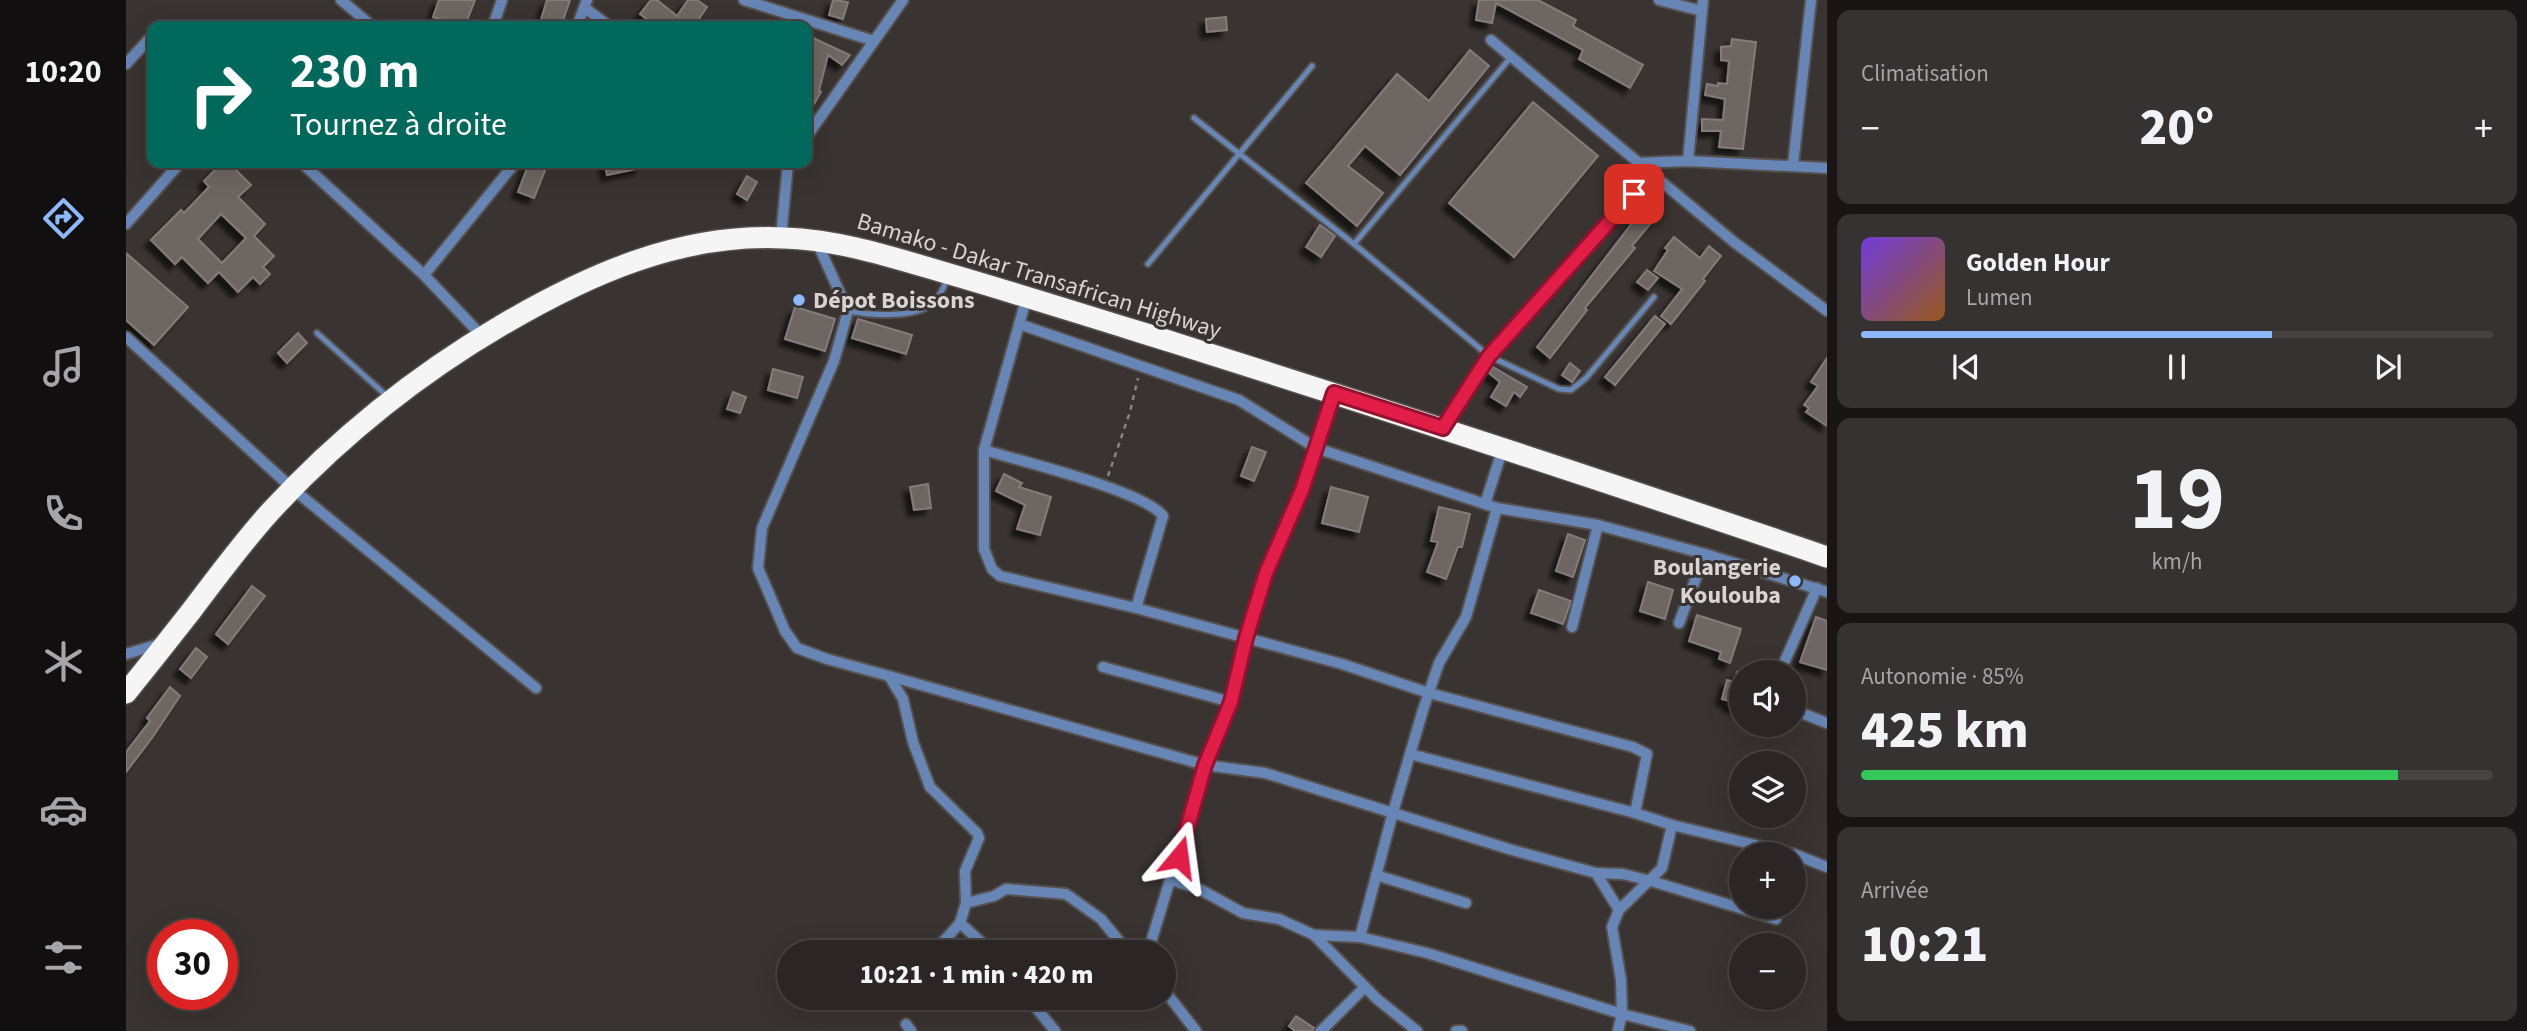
<!DOCTYPE html>
<html lang="fr">
<meta charset="utf-8">
<style>
body{margin:0;font-family:"Source Sans 3",sans-serif;background:#373232;color:#f1f3f6;height:100vh;display:flex;flex-direction:column;font-size:26px;white-space:nowrap}
*{box-sizing:border-box;margin:0}
p{font-size:23px;color:#a6a5a7}
.icon{flex:none;width:38px;height:38px;fill:none;stroke:currentColor;stroke-width:2;stroke-linecap:round;stroke-linejoin:round}
.map{position:relative;flex:1;overflow:hidden}
.details{display:flex;flex-direction:column;gap:10px;padding:10px;background:#181514;width:700px}
.details>*{flex:none}
.banner{position:absolute;left:21px;top:21px;width:665px;height:147px;border-radius:14px;box-shadow:0 7px 28px #0002,0 0 0 2px #474342;background:#00695c;color:#fff;overflow:hidden}
.fabs{position:absolute;left:1603px;top:660px;display:grid;gap:14px}
.fabs a{display:grid;place-items:center;width:77px;height:77px;border-radius:50%;background:#2b2625;box-shadow:0 7px 28px #0002,0 0 0 2px #474342;font-size:35px}
.speed{position:absolute;left:21px;top:919px;display:flex;gap:14px;font-size:35px;font-weight:700;text-align:center}
.speed>*{display:grid;place-content:center;width:91px;height:91px;border-radius:50%;background:#2b2625;box-shadow:0 7px 28px #0002,0 0 0 2px #474342;line-height:1}
.speed .limit{border:10px solid #d22;background:#fff;color:#111}
.pin{position:absolute;display:grid;place-items:center;width:60px;height:60px;color:#fff;margin:-30px;border-radius:14px;box-shadow:0 4px 10px #0006}
.me{position:absolute;width:77px;margin:-38px;rotate:16deg;stroke-linejoin:round;filter:drop-shadow(0 0 5px #0008)}
.turn{display:flex;align-items:center;gap:24px;height:147px;padding:0 28px;font-size:32px}
.turn .icon{width:91px;height:91px;stroke-width:2.5}
.turn b{display:block;font-size:49px;line-height:60px}
.big{font-size:52px;font-weight:800;line-height:1.1}
.details .widget{flex:1;display:flex;flex-direction:column;justify-content:center;gap:10px;min-width:0;padding:0 24px;border-radius:14px;background:#373232}
.details .dial{align-items:center;gap:0}
.dial b{font-size:91px;line-height:1}
.song{display:flex;align-items:center;gap:21px}
.cover{width:84px;height:84px;border-radius:10px;background:linear-gradient(135deg,hsl(260 70% 55%),hsl(30 70% 35%))}
.played{height:7px;border-radius:4px;background:linear-gradient(90deg,#8db9fc 65%,#474342 65%)}
.keys{display:flex;justify-content:space-around;direction:ltr}
.heat{display:flex;justify-content:space-between;align-items:center;font-size:38px;direction:ltr}
.charge{height:10px;border-radius:5px;background:linear-gradient(90deg,#34c759 85%,#474342 0)}
.trip{position:absolute;left:651px;top:940px;width:399px;height:70px;border-radius:35px;background:#2b2625;box-shadow:0 7px 28px #0002,0 0 0 2px #474342;font-weight:800;line-height:70px;text-align:center}
main{display:flex;flex:1;min-height:0}
.dock{display:flex;flex-direction:column;width:126px;justify-content:space-around;align-items:center;background:#110f0f;color:#a6a5a7}
.dock .icon{width:49px;height:49px}
.dock .current{color:#8db9fc}
.dock b{font-size:32px;color:#f1f3f6}
.map>svg:first-child{display:block}
</style>
<main>
<nav class="dock">
<b>10:20</b>
<svg class="icon current" aria-label="directions" viewBox="0 0 24 24"><path d="M12 3l9 9-9 9-9-9zM9 14v-3h6M13 9l2 2-2 2"/></svg>
<svg class="icon" aria-label="music" viewBox="0 0 24 24"><path d="M9 18V5l10-2v13"/><circle cx="6" cy="18" r="3"/><circle cx="16" cy="16" r="3"/></svg>
<svg class="icon" aria-label="phone" viewBox="0 0 24 24"><path d="M5 4h4l2 5-3 2q2 4 5 5l2-3 5 2v4C11 20 4 13 5 4z"/></svg>
<svg class="icon" aria-label="climate" viewBox="0 0 24 24"><path d="M12 3v18M4 7l16 10M4 17L20 7"/></svg>
<svg class="icon" aria-label="car" viewBox="0 0 24 24"><path d="M5 17H2v-5l4-1 3-4h7l3 4 3 1v5h-3M9 17h6M6 11h13"/><circle cx="7" cy="17" r="2"/><circle cx="17" cy="17" r="2"/></svg>
<svg class="icon" aria-label="filters" viewBox="0 0 24 24"><path d="M4 7h16M4 17h16"/><circle cx="9" cy="7" r="2"/><circle cx="15" cy="17" r="2"/></svg>
</nav>
<div class="map">
<svg width="1701" height="1031" viewBox="0 0 1701 1031">
<defs>
<filter id="shadow"><feDropShadow dx="-6" dy="6" stdDeviation="2" flood-color="#0009"/></filter>
</defs>
<rect width="100%" height="100%" fill="#393331"/>
<g fill="#6d6664" stroke="#837b7a" stroke-width="2" fill-rule="evenodd" filter="url(#shadow)">
<polygon points="313,0 349,0 339,26 313,26 316,20 307,17"/>
<polygon points="421,0 444,0 435,26 413,26"/>
<polygon points="525,0 531,0 551,16 562,0 571,0 581,7 568,26 544,26 539,23 536,26 530,26 514,14"/>
<polygon points="707,0 722,2 717,19 703,15"/>
<polygon points="1353,0 1412,0 1450,20 1447,26 1517,65 1504,88 1453,59 1457,50 1370,3 1366,23 1350,20"/>
<polygon points="1100,17 1101,30 1081,32 1080,19"/>
<polygon points="685,37 724,55 716,65 702,55 693,91 695,92 681,116 681,46"/>
<polygon points="1606,39 1630,42 1617,149 1593,147 1595,131 1576,131 1576,119 1597,120 1599,99 1579,95 1581,84 1592,86 1592,83 1601,84 1603,61 1595,60 1595,47 1605,46"/>
<polygon points="1344,50 1363,66 1274,175 1239,146 1222,166 1257,193 1231,226 1180,183 1271,74 1303,101"/>
<polygon points="1407,102 1472,156 1388,257 1323,203"/>
<path d="M96,163H103L125,185L112,197L139,224L128,236L148,256L137,267L144,274L134,284L127,277L112,292L93,272L82,283L56,257L49,264L25,240L55,210L58,213L83,187L78,181ZM95,214L120,238L96,263L72,239Z"/>
<polygon points="403,163 422,163 408,198 392,192"/>
<polygon points="479,163 515,163 515,168 481,175"/>
<polygon points="621,176 631,182 621,200 611,194"/>
<polygon points="1523,201 1535,211 1506,246 1509,248 1459,308 1461,310 1424,358 1411,347"/>
<polygon points="1194,225 1209,236 1195,257 1180,247"/>
<polygon points="1548,237 1574,258 1583,246 1595,256 1577,279 1579,281 1545,324 1535,316 1556,289 1528,271 1542,250 1539,248"/>
<polygon points="0,253 62,307 28,345 0,320"/>
<polygon points="1521,270 1532,278 1522,290 1511,282"/>
<polygon points="669,307 709,319 699,351 659,339"/>
<polygon points="1529,316 1539,324 1489,385 1479,377"/>
<polygon points="732,319 786,335 780,354 726,338"/>
<polygon points="172,333 181,343 161,363 152,353"/>
<polygon points="1701,358 1701,426 1680,412 1683,408 1678,405 1692,386 1685,382"/>
<polygon points="1444,363 1454,371 1446,382 1436,375"/>
<polygon points="1367,367 1401,387 1394,397 1388,392 1380,406 1365,397 1374,382 1363,373"/>
<polygon points="647,369 677,377 671,398 642,390"/>
<polygon points="607,392 620,397 614,413 601,409"/>
<polygon points="1126,447 1140,452 1128,481 1115,476"/>
<polygon points="878,474 896,483 893,487 925,497 914,535 891,529 899,505 870,491"/>
<polygon points="802,484 805,508 788,510 784,487"/>
<polygon points="1205,487 1242,497 1233,532 1196,523"/>
<polygon points="1313,507 1344,514 1336,547 1332,547 1320,579 1301,572 1312,542 1305,541"/>
<polygon points="1442,534 1459,540 1447,577 1430,571"/>
<polygon points="1522,582 1547,590 1539,619 1514,611"/>
<polygon points="126,586 139,596 102,644 90,634"/>
<polygon points="1413,590 1445,601 1437,624 1405,613"/>
<polygon points="1571,615 1615,629 1604,663 1593,659 1595,652 1563,641"/>
<polygon points="1690,617 1701,621 1701,670 1674,662"/>
<polygon points="70,648 81,657 65,678 54,669"/>
<polygon points="1611,672 1615,673 1615,709 1603,705 1604,701 1596,699 1601,680 1609,682"/>
<polygon points="44,687 54,696 26,738 0,772 0,752 24,721 21,718"/>
<polygon points="1170,1016 1188,1028 1187,1031 1169,1031 1163,1026"/>
</g>
<g fill="none" stroke-linecap="round" stroke-linejoin="round">
<defs>
<g id="lane">
<polyline points="1385,57 1228,244 1363,356 1526,174"/>
<polyline points="1068,118 1228,244"/>
<polyline points="1022,264 1186,66"/>
<path d="M722,311C744,315 788,319 807,303C814,297 818,287 821,279"/>
<polyline points="191,333 262,397"/>
<polyline points="1319,425 1363,356 1433,389 1445,390 1460,378 1528,297"/>
</g>
<g id="street">
<polyline points="215,0 246,26"/>
<polyline points="618,0 748,41"/>
<polyline points="1533,0 1576,11"/>
<polyline points="459,8 483,26"/>
<polyline points="367,26 376,0"/>
<polyline points="451,26 461,0"/>
<polyline points="1365,40 1608,242 1701,311"/>
<polyline points="0,64 24,38 26,38"/>
<polyline points="681,136 777,0"/>
<polyline points="1562,161 1577,0"/>
<polyline points="176,163 298,275 356,336"/>
<polyline points="1511,163 1562,161 1701,168"/>
<polyline points="1667,165 1685,0"/>
<polyline points="0,224 54,163"/>
<polyline points="655,237 662,163"/>
<polyline points="690,240 722,311 708,361 636,528 632,568 659,631 671,648 701,659 763,676 777,699 787,742 804,787 851,833 853,838 839,871 840,903"/>
<polyline points="298,275 389,163"/>
<polyline points="901,296 858,450 858,549 866,569 874,576 1010,608 1216,664 1303,693 1507,747 1521,754 1509,813"/>
<polyline points="893,324 1113,400 1190,448 1371,508 1472,525 1579,554 1701,592"/>
<polyline points="0,337 167,489 410,688"/>
<path d="M858,450C894,461 1019,491 1037,516L1010,608"/>
<polyline points="1359,504 1377,448"/>
<polyline points="1553,623 1579,554"/>
<polyline points="1446,627 1472,525"/>
<polyline points="0,654 37,643"/>
<polyline points="977,667 1105,702"/>
<polyline points="1654,672 1691,588"/>
<polyline points="763,676 1079,765 1139,773 1386,850 1470,873 1497,874 1525,881 1650,919"/>
<polyline points="1668,710 1701,723"/>
<polyline points="1284,754 1509,813 1546,825 1667,854"/>
<polyline points="1668,854 1701,867"/>
<polyline points="1470,873 1493,910"/>
<polyline points="1250,875 1340,903"/>
<polyline points="1046,880 1075,890 1117,913 1153,919 1188,935 1251,999 1291,1031"/>
<polyline points="834,923 866,952"/>
<polyline points="1188,935 1234,937 1301,953 1496,1014 1564,1031"/>
<polyline points="1234,937 1267,812 1297,710 1313,663 1340,617 1371,508"/>
<polyline points="808,952 834,923 840,903 868,896 880,889 940,894 975,919 1002,952"/>
<polyline points="1022,952 1079,765 1105,702 1120,638 1140,573 1176,490 1208,393"/>
<polyline points="1038,990 1070,1031"/>
<polyline points="902,998 929,1031"/>
<polyline points="780,1024 785,1031"/>
<polyline points="1195,1031 1239,987"/>
<polyline points="1330,1031 1336,1031"/>
<polyline points="1492,1031 1496,1014 1495,980 1486,927 1493,910 1536,868 1546,825"/>
</g>
<path id="highway" d="M0,693C22,666 44,638 66,610C91,577 116,543 144,512C213,437 289,376 376,325C463,274 555,233 658,238C717,240 771,259 827,275C902,297 975,320 1049,343C1267,412 1485,483 1701,557"/>
</defs>
<use href="#lane" stroke="#56504e" stroke-width="9"/>
<use href="#street" stroke="#56504e" stroke-width="14"/>
<use href="#highway" stroke="#56504e" stroke-width="24"/>
<polyline stroke="#8a8584" stroke-width="2.5" stroke-dasharray="5 5" stroke-linecap="butt" points="982,476 1004,412 1012,378"/>
<use href="#lane" stroke="#6786b5" stroke-width="5"/>
<use href="#street" stroke="#6786b5" stroke-width="10"/>
<use href="#highway" stroke="#f5f5f5" stroke-width="21"/>
</g>
<g fill="none" stroke-linecap="round" stroke-linejoin="round">
<defs>
<polyline id="route" points="1053,857 1079,765 1105,702 1120,638 1140,573 1176,490 1208,393 1317,428 1363,356 1508,194"/>
</defs>
<use href="#route" stroke="#92132f" stroke-width="18"/>
<use href="#route" stroke="#e11d48" stroke-width="12"/>
</g>
<g fill="#8db9fc" stroke="#393331" stroke-width="2.5">
<circle cx="673" cy="300" r="7"/>
<circle cx="1669" cy="581" r="7"/>
</g>
<g text-anchor="middle" dominant-baseline="central" stroke-width="6" stroke-linejoin="round" paint-order="stroke">
<g font-size="24" fill="#d8d4d3" stroke="#393331">
<text transform="translate(913 276) rotate(17)">Bamako - Dakar Transafrican Highway</text>
</g>
<g font-size="24" font-weight="bold" fill="#d8d4d3" stroke="#393331" text-anchor="start">
<text x="687" y="300">Dépot Boissons</text>
<text x="1655" y="567" text-anchor="end">Boulangerie<tspan x="1655" dy="28">Koulouba</tspan></text>
</g>
</g>
</svg>
<div class="fabs">
<a><svg class="icon" aria-label="sound" viewBox="0 0 24 24"><path d="M4 9h4l5-4v14l-5-4H4zM17 9q2 3 0 6"/></svg></a>
<a><svg class="icon" aria-label="layers" viewBox="0 0 24 24"><path d="M12 4l9 5-9 5-9-5zM3 14l9 5 9-5"/></svg></a>
<a>+</a>
<a>−</a>
</div>
<div class="speed"><div class="limit">30</div></div>
<div class="pin" style="left:1508px;top:194px;background:#d93025"><svg class="icon" aria-label="arrive" viewBox="0 0 24 24"><path d="M6 21V4h12l-3 4 3 4H6"/></svg></div>
<svg class="me" style="left:1053px;top:857px" viewBox="-20 -20 40 40"><path d="M0-17L14 15 0 8-14 15z" fill="#e11d48" stroke="#fff" stroke-width="4"/></svg>
<div class="trip">10:21 · 1 min · 420 m</div>
<div class="banner">
<div class="turn"><svg class="icon" aria-label="right" viewBox="0 0 24 24"><path d="M7 20v-9h11M14 6l5 5-5 5"/></svg><div><b>230 m</b>Tournez à droite</div></div>
</div>
</div>
<section class="details">
<div class="widget"><p>Climatisation</p>
<div class="heat"><a>−</a><b class="big">20°</b><a>+</a></div>
</div>
<div class="widget">
<div class="song"><i class="cover"></i><div><b>Golden Hour</b><p>Lumen</p></div></div>
<div class="played"></div>
<div class="keys"><svg class="icon" aria-label="previous" viewBox="0 0 24 24"><path d="M18 5L8 12l10 7zM5 5v14"/></svg><svg class="icon" aria-label="pause" viewBox="0 0 24 24"><path d="M8 5v14M16 5v14"/></svg><svg class="icon" aria-label="next" viewBox="0 0 24 24"><path d="M6 5l10 7-10 7zM19 5v14"/></svg></div>
</div>
<div class="widget dial"><b>19</b><p>km/h</p></div>
<div class="widget"><p>Autonomie · 85%</p><b class="big">425 km</b><div class="charge"></div></div>
<div class="widget"><p>Arrivée</p><b class="big">10:21</b></div>
</section>
</main>
